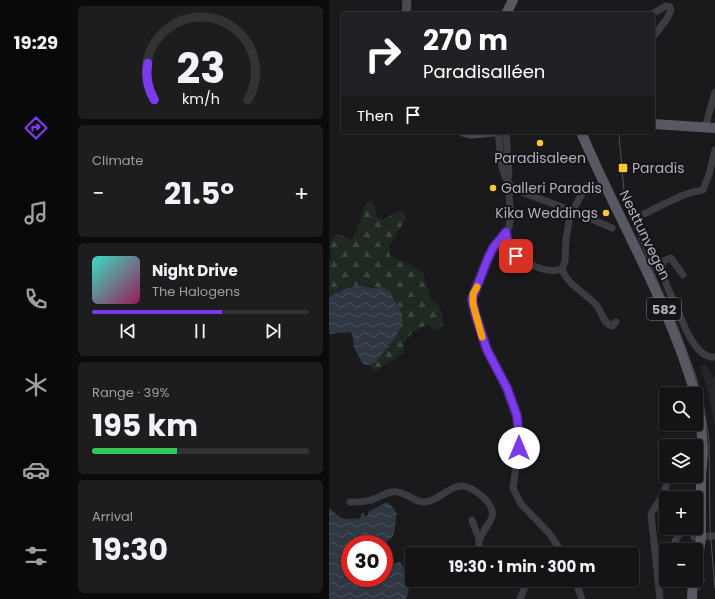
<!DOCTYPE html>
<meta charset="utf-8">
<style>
body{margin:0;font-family:Poppins,sans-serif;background:#1d1d1f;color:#f1f3f6;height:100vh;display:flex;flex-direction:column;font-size:15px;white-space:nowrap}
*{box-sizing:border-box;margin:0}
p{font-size:13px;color:#9d9ea1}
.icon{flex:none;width:22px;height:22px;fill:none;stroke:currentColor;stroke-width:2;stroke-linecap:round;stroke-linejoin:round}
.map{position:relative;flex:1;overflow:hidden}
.side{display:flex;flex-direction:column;gap:6px;padding:6px;background:#0b0b0c;width:257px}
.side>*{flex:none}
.hud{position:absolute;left:12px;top:12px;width:314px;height:122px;border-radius:4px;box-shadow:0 1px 3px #0004,0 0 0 1px #333335;background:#202124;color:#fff;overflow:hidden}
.tools{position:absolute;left:330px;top:387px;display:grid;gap:8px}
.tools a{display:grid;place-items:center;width:44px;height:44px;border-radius:4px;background:#141416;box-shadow:0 1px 3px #0004,0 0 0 1px #333335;font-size:20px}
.speed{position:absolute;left:12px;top:535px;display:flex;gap:8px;font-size:20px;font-weight:700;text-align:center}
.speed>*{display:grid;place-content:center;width:52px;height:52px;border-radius:50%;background:#141416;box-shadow:0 1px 3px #0004,0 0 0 1px #333335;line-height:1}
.speed .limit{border:6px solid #d22;background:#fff;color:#111}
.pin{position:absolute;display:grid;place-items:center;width:34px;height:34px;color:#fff;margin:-17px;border-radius:8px;box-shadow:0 2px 6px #0006}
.me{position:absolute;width:44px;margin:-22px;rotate:0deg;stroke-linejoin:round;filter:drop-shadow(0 0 3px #0008)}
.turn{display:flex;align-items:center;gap:14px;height:84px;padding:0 16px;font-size:18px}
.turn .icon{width:52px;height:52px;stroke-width:2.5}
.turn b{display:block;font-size:28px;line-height:34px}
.then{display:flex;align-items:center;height:38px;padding:0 16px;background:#0003;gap:8px;font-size:15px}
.big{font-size:30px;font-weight:700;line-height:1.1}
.side .widget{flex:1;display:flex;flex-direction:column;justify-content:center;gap:6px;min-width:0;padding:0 14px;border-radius:6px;background:#1d1d1f}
.side .dial{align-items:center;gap:0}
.dial svg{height:104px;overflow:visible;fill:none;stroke:#333335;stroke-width:7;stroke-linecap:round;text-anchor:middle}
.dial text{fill:#f1f3f6;stroke:none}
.song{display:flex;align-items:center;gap:12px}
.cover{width:48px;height:48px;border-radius:6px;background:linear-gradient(135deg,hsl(170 70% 55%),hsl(330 70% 35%))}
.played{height:4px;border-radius:2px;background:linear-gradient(90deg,#7c3aed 60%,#333335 60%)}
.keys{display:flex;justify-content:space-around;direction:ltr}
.heat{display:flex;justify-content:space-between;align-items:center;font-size:22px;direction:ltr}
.charge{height:6px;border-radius:3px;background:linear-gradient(90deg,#34c759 39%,#333335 0)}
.trip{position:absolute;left:76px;top:547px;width:234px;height:40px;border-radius:4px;background:#141416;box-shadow:0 1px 3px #0004,0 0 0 1px #333335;font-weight:700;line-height:40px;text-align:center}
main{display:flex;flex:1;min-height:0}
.tab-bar{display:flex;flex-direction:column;width:72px;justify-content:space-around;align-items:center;background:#080809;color:#9d9ea1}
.tab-bar .icon{width:28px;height:28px}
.tab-bar .current{color:#7c3aed}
.tab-bar b{font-size:18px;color:#f1f3f6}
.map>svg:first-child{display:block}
</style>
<main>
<nav class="tab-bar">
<b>19:29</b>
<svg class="icon current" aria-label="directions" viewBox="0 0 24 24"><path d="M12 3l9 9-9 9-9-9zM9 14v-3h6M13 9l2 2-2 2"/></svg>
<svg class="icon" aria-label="music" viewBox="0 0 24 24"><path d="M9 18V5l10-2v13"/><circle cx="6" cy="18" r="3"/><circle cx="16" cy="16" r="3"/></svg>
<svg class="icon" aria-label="phone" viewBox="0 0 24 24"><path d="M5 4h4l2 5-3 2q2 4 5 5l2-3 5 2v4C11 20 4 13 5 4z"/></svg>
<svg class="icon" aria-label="climate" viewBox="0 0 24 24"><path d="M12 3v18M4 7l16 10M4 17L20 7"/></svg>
<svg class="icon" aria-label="car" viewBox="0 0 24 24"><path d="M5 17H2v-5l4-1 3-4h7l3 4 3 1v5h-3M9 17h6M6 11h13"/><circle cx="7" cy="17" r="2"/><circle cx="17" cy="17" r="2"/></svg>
<svg class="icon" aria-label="filters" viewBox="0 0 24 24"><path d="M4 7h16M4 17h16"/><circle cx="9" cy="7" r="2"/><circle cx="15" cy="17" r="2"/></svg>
</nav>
<section class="side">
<div class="widget dial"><svg viewBox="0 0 100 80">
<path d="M14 69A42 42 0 1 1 86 69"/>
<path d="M14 69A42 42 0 0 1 9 41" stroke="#7c3aed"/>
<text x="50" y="56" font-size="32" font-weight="700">23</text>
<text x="50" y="72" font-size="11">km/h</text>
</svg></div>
<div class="widget"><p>Climate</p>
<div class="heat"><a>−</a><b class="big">21.5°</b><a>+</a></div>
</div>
<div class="widget">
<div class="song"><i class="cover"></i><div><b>Night Drive</b><p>The Halogens</p></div></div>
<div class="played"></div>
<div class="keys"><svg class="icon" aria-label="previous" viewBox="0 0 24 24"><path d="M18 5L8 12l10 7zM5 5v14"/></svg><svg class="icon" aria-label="pause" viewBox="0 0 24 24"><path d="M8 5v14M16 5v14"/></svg><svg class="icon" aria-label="next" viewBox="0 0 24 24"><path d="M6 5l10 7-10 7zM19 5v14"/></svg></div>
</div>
<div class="widget"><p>Range · 39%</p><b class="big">195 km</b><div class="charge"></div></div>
<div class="widget"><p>Arrival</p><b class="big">19:30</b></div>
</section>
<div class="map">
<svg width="386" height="599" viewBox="0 0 386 599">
<defs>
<pattern id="forest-firs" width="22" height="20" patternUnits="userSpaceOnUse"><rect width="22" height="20" fill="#1f2921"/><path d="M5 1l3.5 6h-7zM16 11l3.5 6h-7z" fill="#3d463f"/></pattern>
<pattern id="water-waves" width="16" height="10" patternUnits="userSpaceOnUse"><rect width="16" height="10" fill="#2f3842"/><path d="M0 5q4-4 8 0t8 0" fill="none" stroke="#4a525b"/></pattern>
</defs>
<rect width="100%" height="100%" fill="#1a1a1d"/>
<polygon fill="#26262a" points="377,365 386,379 386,427 380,396 372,366"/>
<path fill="url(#forest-firs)" d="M41,202L45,204L48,217L54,220L71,210L77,215C75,230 56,240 61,256L83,266L94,273L102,300C113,305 113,314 114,325L111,329L106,330L99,324L83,333L75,342L74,353L45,372L39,364L46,363L52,287C44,288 37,285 29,285C19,284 9,293 0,297V260C5,255 3,253 0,247L7,235L10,234L23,240L30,225L37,203Z"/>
<g fill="url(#water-waves)">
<polygon points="28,285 44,288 52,287 58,290 61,293 73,314 73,325 66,338 46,363 37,365 33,363 25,348 24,339 22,332 0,334 0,297 15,289"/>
<path d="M56,503H60L68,513C66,520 67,526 65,533C61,548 33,544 21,544V578H55V561L65,564L71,562C80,576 83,583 77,599H0V508C13,520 13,520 31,518L32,517V514L35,513L36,516L39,515V512Z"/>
</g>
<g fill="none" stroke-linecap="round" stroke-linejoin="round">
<polyline stroke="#2f3842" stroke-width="1.5" points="370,590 376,580"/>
<g stroke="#3b3c42" stroke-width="7">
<polyline points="323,14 337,6 341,7 342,10 338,19 324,37"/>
<polyline points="376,128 386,92"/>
<path d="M169,132C172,151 169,178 187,190L249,213L283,228"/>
<polyline points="177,132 180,175 179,179"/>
<polyline points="182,186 180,197 182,216 180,227 177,233 164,248 159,258 144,294 144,304 158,350 178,388 188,417 191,436 184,488 192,504 220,533 234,554"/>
<path d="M315,214C335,205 352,193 374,190L380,174L386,150"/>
<path d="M177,233L180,250C193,261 216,275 233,269L236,261L237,239L241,216L257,186"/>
<path d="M233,269C238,285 257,293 268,306C273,312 274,324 283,326L287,322"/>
<path d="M354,275L342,258L334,261C331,276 341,292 347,306C353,320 366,360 386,357"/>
<polyline points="351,446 352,444"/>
<path d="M21,502C28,502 36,502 42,500C51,498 59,490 68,492C79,493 86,503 96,502C110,501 118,487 132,486C143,485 167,504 163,517C159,529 141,542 155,554"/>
<polyline points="143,520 150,539"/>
<polyline points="365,537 386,536"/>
<polyline points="346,541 351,533 357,528"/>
<polyline points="246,580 253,599"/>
<polyline points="191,599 196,587 195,580"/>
<polyline points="331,599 322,514 335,493 340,476"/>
</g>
<g stroke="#494a52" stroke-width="9">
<polyline points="77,14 78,0"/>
<polyline points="134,132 143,134 165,132"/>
</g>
<g stroke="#575861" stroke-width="10">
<polyline points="177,14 184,0"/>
<polyline points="324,124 386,128"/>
<path d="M252,132C289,220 340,302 366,394"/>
<polyline points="367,396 372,423 374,451 372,477 372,537 367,573"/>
<polyline points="363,599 364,580"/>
</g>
<polyline stroke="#4e4f57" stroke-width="1" points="290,135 295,191 300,215 350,331 367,377 375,408 380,441 381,530 386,588"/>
</g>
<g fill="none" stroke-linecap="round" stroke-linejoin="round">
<defs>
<polyline id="route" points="187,256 180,250 177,232 164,248 159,258 143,299 146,313 158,350 178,388 188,416 190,436 190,448"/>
</defs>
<use href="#route" stroke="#51269a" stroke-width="10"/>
<use href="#route" stroke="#7c3aed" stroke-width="7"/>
<polyline stroke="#f59e0b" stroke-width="7" points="148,287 144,294 144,304 153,337"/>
</g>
<g fill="#ffc630" stroke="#151518" stroke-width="1.5">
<circle cx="211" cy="143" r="4"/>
<rect x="289" y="163" width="10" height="10" rx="2"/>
<circle cx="164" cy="188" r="4"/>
<circle cx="277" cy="213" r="4"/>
</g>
<g text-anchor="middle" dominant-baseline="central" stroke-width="4" stroke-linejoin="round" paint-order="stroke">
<rect fill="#151518" stroke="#7f828c" stroke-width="1" x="318" y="298" width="34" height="22" rx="3"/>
<g font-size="13" font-weight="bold" fill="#acb0bd">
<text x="335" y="309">582</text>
</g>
<g font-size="14" fill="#acb0bd" stroke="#151518" text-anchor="start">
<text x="211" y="158" text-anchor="middle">Paradisaleen</text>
<text x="303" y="168">Paradis</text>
<text x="172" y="188">Galleri Paradis</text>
<text x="269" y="213" text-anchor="end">Kika Weddings</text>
</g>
<g font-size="14" fill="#acb0bd" stroke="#151518">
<text transform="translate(316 235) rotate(64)">Nesttunvegen</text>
</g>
</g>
</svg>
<div class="tools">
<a><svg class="icon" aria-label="search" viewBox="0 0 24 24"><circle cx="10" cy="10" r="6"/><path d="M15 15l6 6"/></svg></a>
<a><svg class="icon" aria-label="layers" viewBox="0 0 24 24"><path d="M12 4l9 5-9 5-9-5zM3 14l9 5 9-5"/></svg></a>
<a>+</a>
<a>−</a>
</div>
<div class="speed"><div class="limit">30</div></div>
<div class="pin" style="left:187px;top:256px;background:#d93025"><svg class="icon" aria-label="arrive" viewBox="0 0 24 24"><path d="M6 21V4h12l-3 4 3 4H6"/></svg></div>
<svg class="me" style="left:190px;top:448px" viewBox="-20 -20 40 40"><circle r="19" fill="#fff"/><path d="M0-13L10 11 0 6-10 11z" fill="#7c3aed"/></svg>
<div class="trip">19:30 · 1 min · 300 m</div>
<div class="hud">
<div class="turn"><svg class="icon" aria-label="right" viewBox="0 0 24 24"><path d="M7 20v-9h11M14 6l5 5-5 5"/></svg><div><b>270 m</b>Paradisalléen</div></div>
<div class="then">Then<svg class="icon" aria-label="arrive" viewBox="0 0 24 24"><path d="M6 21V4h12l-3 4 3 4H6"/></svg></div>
</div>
</div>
</main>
